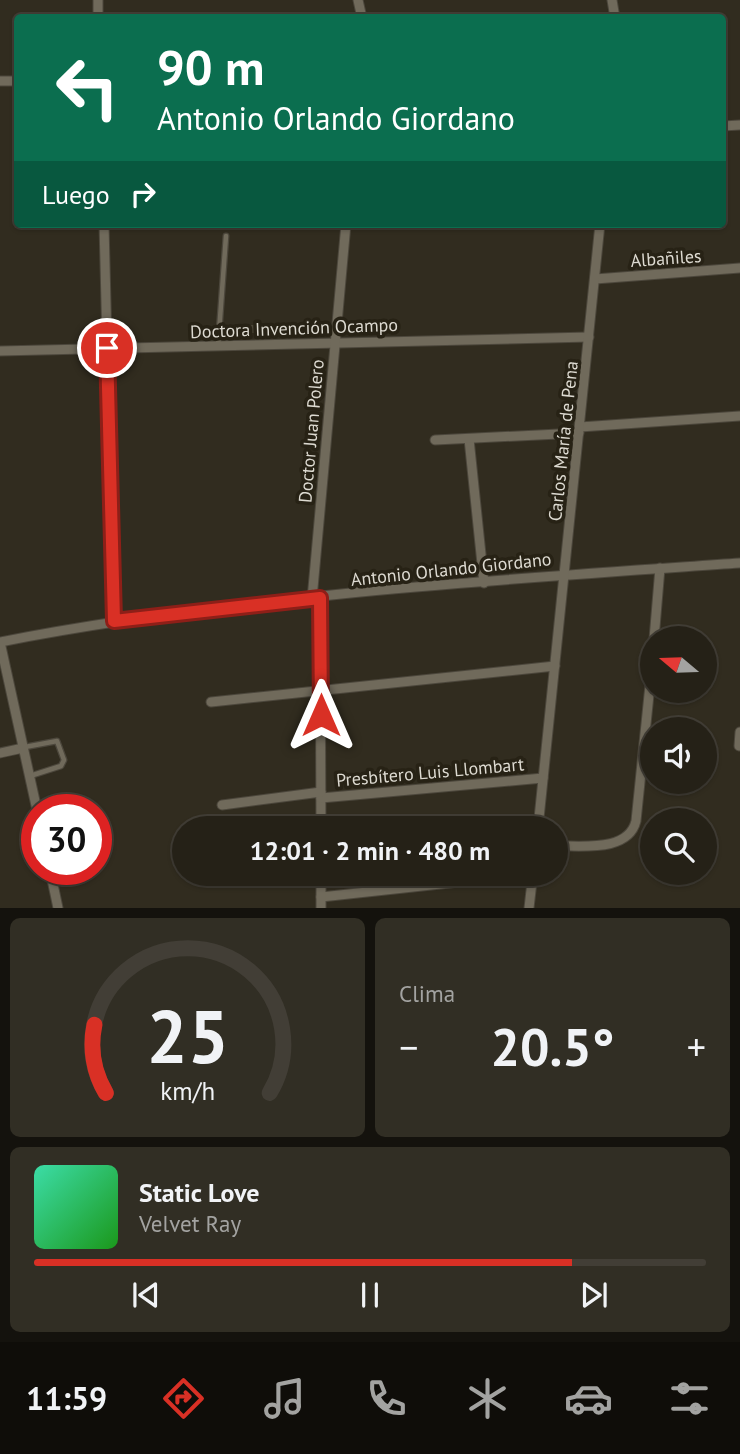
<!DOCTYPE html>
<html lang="es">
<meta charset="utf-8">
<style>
body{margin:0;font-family:"PT Sans",sans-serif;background:#312e24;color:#f1f3f6;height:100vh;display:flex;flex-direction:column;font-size:26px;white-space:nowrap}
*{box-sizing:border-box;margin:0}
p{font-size:23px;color:#a3a3a1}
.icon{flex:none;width:38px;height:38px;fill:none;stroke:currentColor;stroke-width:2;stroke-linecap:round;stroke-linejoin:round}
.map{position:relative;height:908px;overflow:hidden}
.drawer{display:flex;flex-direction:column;gap:10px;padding:10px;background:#14120d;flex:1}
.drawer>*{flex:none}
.top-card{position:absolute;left:14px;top:14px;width:712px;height:214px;border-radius:7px;box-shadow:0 2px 5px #0004,0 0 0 2px #423e36;background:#0b6e4f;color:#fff;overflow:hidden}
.needle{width:46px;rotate:289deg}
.tools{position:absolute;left:640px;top:626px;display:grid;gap:14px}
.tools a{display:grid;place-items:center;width:77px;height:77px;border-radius:50%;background:#252117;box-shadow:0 2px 5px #0004,0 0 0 2px #423e36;font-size:35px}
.speed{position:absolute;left:21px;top:794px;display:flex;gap:14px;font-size:35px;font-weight:700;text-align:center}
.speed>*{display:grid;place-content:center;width:91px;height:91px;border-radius:50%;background:#252117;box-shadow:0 2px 5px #0004,0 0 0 2px #423e36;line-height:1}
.speed .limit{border:10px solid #d22;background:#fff;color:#111}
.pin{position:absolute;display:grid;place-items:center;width:60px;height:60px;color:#fff;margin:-30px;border:4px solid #fff;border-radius:50%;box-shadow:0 2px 7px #0007}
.me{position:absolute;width:77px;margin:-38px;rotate:0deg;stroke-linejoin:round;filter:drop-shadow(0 0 5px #0008)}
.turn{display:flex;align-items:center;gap:24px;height:147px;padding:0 28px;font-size:32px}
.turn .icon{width:91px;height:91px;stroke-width:2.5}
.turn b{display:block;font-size:49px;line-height:60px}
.then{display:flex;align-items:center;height:66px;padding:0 28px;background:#0003;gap:14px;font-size:26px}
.big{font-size:52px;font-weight:700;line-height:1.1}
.drawer .card{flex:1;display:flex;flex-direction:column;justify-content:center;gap:10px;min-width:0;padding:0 24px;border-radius:10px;background:#312e24}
.drawer .dial{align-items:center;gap:0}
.dial svg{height:182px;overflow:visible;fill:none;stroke:#423e36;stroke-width:7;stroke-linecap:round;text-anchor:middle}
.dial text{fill:#f1f3f6;stroke:none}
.song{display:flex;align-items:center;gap:21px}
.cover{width:84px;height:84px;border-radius:10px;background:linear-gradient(135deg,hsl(160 70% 55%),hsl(120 70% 35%))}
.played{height:7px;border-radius:4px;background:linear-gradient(90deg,#d93025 80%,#423e36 80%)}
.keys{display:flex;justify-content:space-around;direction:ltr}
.heat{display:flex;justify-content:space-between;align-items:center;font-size:38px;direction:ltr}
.drawer .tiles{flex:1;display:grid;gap:10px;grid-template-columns:1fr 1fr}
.card:last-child{grid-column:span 2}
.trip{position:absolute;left:172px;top:816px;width:396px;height:70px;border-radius:35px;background:#252117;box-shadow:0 2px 5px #0004,0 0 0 2px #423e36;font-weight:700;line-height:70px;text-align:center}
.tab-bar{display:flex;height:112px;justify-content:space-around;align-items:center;background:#0f0d09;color:#a3a3a1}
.tab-bar .icon{width:49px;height:49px}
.tab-bar .selected{color:#d93025}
.tab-bar b{font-size:32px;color:#f1f3f6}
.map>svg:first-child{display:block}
</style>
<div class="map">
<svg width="740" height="908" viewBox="0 0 740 908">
<rect width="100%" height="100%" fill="#312c1f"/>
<rect fill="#4b4638" x="240" y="325" width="15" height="8"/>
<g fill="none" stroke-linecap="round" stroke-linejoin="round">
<defs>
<g id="lane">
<polyline points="218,346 226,236"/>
<polyline points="25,747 57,741 64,760 61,766 30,776"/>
</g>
<g id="street">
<polyline points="98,0 98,18"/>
<polyline points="358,0 362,18"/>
<polyline points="612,0 615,18"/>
<polyline points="0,81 18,81"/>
<polyline points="723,126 740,125"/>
<polyline points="104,224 114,621"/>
<polyline points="595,279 740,268"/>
<polyline points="0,351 589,337"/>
<polyline points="580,427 740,416"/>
<polyline points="469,439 484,583"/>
<polyline points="435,440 579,433"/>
<polyline points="320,598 321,828"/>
<polyline points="312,599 346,224"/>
<polyline points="654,639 660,568"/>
<polyline points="211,702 555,666"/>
<polyline points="739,746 740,732"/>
<polyline points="0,753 23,748"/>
<polyline points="321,798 543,778"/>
<polyline points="222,805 321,792"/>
<path d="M37,810L0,642C241,595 495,580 740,563"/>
<polyline points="538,828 600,224"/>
<path d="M555,846C580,845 628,853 636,821L653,656"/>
<polyline points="50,870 58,908"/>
<polyline points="321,897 533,874"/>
<polyline points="321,908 321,873"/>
<polyline points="529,908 533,873"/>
</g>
</defs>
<use href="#lane" stroke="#4c473c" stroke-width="7"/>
<use href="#street" stroke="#4c473c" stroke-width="11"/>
<use href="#lane" stroke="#706a5b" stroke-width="4.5"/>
<use href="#street" stroke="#706a5b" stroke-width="9"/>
</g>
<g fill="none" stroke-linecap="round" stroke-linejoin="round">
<defs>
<polyline id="route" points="107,348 114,621 320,598 321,715"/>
</defs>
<use href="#route" stroke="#8d1f18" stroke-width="18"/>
<use href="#route" stroke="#d93025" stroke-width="12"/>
</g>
<g text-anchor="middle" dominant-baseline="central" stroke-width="7" stroke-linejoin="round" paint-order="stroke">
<g font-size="18" fill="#dddad1" stroke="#272215">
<text transform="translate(666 258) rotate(-4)">Albañiles</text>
<text transform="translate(294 328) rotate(-2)">Doctora Invención Ocampo</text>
<text transform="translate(311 431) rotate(-85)">Doctor Juan Polero</text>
<text transform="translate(563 441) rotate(-84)">Carlos María de Pena</text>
<text transform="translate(451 569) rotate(-6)">Antonio Orlando Giordano</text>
<text transform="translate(430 772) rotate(-5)">Presbítero Luis Llombart</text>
</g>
</g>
</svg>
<div class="tools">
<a><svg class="needle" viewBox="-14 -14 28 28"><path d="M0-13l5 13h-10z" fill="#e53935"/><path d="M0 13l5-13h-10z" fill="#a3a3a1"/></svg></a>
<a><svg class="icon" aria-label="sound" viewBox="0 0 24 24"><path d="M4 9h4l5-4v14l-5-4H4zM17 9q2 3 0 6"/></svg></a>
<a><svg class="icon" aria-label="search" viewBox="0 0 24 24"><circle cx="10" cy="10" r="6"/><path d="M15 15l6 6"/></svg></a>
</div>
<div class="speed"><div class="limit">30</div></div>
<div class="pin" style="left:107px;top:348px;background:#d93025"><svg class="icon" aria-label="arrive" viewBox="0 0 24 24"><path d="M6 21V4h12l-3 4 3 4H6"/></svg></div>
<svg class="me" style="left:321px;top:715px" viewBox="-20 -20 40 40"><path d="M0-17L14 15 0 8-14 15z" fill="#d93025" stroke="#fff" stroke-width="4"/></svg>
<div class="trip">12:01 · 2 min · 480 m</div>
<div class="top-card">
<div class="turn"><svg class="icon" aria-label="left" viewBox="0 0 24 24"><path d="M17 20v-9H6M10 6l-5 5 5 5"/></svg><div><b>90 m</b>Antonio Orlando Giordano</div></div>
<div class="then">Luego<svg class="icon" aria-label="right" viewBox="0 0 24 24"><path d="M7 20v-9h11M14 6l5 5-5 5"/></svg></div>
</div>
</div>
<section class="drawer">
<div class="tiles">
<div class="card dial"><svg viewBox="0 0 100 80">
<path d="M14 69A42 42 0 1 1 86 69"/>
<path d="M14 69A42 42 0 0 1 9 39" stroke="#d93025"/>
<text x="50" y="56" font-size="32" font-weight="700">25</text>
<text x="50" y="72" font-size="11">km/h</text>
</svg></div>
<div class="card"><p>Clima</p>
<div class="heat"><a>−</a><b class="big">20.5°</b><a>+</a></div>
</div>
<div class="card">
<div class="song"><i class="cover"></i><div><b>Static Love</b><p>Velvet Ray</p></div></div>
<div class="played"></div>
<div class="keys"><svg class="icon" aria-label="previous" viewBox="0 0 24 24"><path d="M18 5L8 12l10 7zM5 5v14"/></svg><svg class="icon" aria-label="pause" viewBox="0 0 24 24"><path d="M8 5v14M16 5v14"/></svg><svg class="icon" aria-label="next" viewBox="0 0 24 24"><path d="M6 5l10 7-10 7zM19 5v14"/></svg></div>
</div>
</div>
</section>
<nav class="tab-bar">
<b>11:59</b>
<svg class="icon selected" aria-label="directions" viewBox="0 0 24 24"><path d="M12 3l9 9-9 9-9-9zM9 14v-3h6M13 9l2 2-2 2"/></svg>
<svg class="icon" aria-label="music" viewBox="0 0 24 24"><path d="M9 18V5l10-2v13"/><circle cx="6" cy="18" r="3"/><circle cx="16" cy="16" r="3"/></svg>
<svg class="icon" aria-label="phone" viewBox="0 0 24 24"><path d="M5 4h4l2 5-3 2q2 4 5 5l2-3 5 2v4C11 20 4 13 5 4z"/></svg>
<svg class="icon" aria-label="climate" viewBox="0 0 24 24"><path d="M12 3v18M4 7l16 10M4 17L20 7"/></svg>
<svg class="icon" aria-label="car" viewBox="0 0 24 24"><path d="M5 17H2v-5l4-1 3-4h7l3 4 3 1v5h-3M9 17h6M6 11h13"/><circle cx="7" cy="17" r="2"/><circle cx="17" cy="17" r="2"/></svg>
<svg class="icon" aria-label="filters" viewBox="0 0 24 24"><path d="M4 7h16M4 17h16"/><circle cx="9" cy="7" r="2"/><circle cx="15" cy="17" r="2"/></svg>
</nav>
